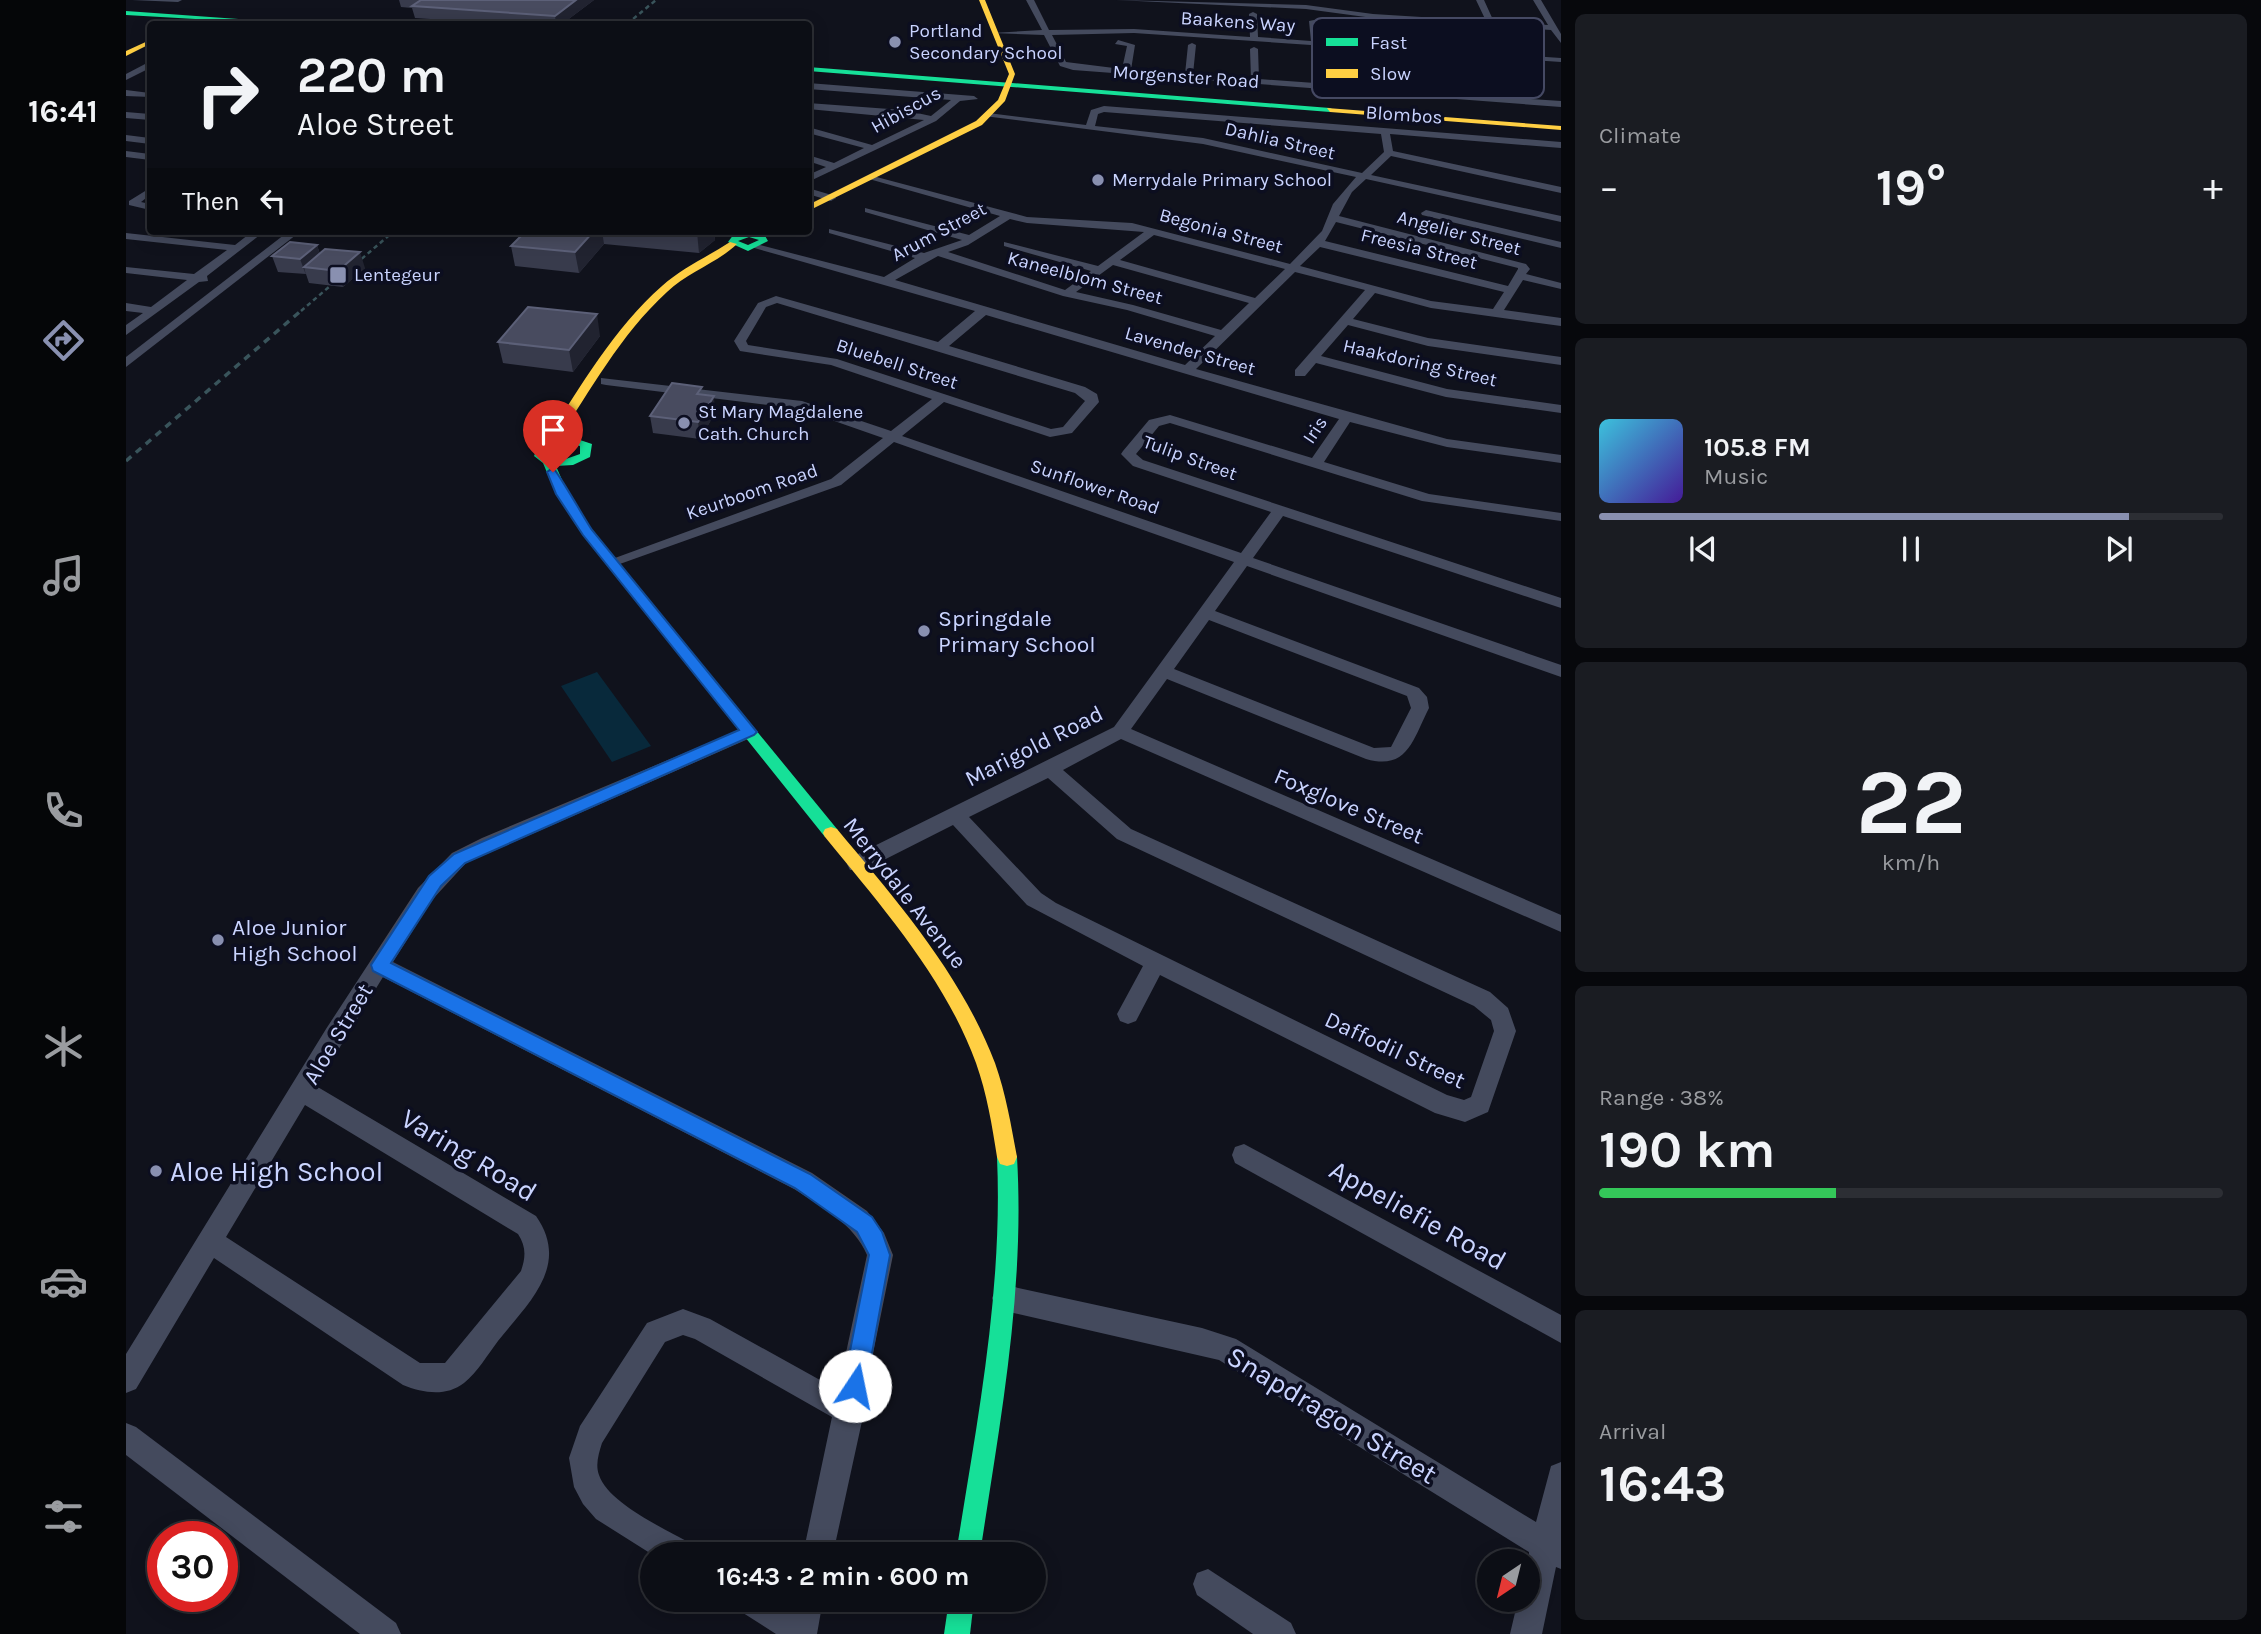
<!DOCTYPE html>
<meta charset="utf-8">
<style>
body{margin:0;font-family:Karla,sans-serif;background:#1a1c22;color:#f1f3f6;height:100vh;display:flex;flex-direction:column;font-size:26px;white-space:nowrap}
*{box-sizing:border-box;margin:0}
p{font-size:23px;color:#9a9ca0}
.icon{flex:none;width:38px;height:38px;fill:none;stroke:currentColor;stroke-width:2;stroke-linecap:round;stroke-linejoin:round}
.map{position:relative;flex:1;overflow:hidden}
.side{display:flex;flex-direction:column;gap:14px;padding:14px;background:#07080c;width:700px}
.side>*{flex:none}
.top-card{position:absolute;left:21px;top:21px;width:665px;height:214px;border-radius:7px;box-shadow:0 4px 18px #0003,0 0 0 2px #2c2e34;background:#0c0e15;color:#f1f3f6;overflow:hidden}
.needle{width:46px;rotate:215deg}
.fabs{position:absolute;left:1351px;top:1549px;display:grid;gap:14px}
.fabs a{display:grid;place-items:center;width:63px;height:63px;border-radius:50%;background:#0c0e15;box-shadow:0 4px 18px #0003,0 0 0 2px #2c2e34;font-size:35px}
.speed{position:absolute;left:21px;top:1521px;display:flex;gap:14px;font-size:35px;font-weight:700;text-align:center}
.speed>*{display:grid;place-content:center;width:91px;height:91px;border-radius:50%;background:#0c0e15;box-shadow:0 4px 18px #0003,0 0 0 2px #2c2e34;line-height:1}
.speed .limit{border:10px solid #d22;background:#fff;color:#111}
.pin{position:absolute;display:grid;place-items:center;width:60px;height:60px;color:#fff;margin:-72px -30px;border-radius:50% 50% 50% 0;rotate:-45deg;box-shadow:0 0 7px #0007}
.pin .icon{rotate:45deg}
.me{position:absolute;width:77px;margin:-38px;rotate:11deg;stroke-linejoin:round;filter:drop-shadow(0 0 5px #0008)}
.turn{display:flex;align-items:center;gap:24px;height:147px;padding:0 35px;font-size:32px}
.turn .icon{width:91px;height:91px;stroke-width:2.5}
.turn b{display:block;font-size:49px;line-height:60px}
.then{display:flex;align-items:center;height:66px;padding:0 35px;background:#0003;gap:14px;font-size:26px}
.big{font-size:52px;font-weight:700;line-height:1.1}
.side .tile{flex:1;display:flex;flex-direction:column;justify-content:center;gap:10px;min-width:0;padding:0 24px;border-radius:10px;background:#1a1c22}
.side .dial{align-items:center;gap:0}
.dial b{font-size:91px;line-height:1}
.song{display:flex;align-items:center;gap:21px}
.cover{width:84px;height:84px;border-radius:10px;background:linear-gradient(135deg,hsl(190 70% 55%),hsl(260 70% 35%))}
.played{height:7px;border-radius:4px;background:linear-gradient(90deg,#8990b0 85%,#2c2e34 85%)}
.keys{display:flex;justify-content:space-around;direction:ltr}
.heat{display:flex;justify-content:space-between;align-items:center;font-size:38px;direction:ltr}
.charge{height:10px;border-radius:5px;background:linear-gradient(90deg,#34c759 38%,#2c2e34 0)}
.trip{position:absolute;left:514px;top:1542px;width:406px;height:70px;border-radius:35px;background:#0c0e15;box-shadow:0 4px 18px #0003,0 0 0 2px #2c2e34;font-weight:700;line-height:70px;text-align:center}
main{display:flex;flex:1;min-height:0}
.menu{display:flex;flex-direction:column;width:126px;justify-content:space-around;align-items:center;background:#050608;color:#9a9ca0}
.menu .icon{width:49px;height:49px}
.menu .selected{color:#8990b0}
.menu b{font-size:32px;color:#f1f3f6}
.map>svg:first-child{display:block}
</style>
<main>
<nav class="menu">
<b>16:41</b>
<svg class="icon selected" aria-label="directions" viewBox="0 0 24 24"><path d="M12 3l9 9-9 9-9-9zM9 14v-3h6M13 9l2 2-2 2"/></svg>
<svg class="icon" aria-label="music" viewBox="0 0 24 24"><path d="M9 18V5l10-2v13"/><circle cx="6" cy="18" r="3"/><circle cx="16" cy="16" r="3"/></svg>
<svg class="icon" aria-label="phone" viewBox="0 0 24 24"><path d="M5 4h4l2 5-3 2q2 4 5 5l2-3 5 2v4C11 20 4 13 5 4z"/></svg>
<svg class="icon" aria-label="climate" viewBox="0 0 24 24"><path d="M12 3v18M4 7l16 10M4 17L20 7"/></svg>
<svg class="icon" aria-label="car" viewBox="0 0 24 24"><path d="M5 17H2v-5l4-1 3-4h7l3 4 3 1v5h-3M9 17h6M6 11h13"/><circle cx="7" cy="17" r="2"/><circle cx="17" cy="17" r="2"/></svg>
<svg class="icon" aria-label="filters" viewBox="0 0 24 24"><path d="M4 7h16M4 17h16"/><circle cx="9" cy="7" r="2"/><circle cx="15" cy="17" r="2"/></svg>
</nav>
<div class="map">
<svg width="1435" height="1634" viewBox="0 0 1435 1634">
<rect width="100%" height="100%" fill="#10121c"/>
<polygon fill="#08293b" points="471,672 525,746 486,762 435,686"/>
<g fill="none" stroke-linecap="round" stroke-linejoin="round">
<g fill="#444a5d" fill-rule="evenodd">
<polygon points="6,0 56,0 52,2"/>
<polygon points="900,0 908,0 923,30 1008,29 1124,37 1123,14 1127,12 1131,14 1132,37 1185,41 1183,21 1198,18 1201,22 1191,23 1193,41 1435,58 1435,62 1008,33 926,35 940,62 996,69 1001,46 989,44 992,40 1009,45 1005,70 1059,74 1062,45 1066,43 1070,45 1067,74 1125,79 1124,49 1128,47 1132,49 1133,79 1189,83 1187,59 1205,54 1208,58 1195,61 1198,84 1257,88 1252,64 1237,60 1240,56 1259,60 1266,89 1327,93 1318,66 1335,64 1338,68 1327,68 1336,94 1396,98 1386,73 1369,70 1372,66 1392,69 1405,99 1435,101 1435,107 947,70 934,66 918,35 866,33 916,30"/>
<polygon points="990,0 1180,5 1247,14 1360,21 1350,0 1358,0 1368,22 1422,25 1407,0 1415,0 1435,34 1435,43 1425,30 1247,18 1180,9"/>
<polygon points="21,63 24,63 24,68 0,80 0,74"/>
<polygon points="682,83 848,96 852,99 834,101 810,121 682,182 682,175 700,167 682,161 682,155 708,163 738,148 682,133 682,127 746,145 798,120 682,109 682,103 777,110 805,116 825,100 682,89"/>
<polygon points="0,90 24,93 24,97 0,96"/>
<path d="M978,106L1435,142V148L1264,134L1267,151L1435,187V193L1265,156L1245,175L1435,216V222L1240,179L1226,192L1213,216L1400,264L1404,269L1400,274L1435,283V289L1397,280L1378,310L1435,318V326L1305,308L1249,293L1227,319L1302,338L1435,357V365L1302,346L1222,325L1195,356L1321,389L1435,405V413L1320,397L1190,363L1179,376H1169V370L1239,290L1169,272L1070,369L1321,439L1435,455V463L1321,447L1224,422L1198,462L1303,494L1435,513V521L1296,501L1044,423L1033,426L1010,454L1017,460L1435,598V608L1157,516L1127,558L1435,665V677L1121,566L1089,611L1293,688L1301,697L1303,708C1287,739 1282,771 1240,759L1041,679L1005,729L1435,915V932L995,739L937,770L1005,829L1364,992L1382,1008L1390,1031L1362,1112L1339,1122L1309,1113L1034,975L1010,1021L1002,1024L994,1021L991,1014L1017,966L901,905L827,825L738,870H724L721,864L724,858L988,727L1108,562L768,442L715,485L491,565L486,567L478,562L705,479L757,438L674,409L480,385L475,384V378L676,401L765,431L806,399L705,365L614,351L608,341L632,303L650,296L812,342L849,311L625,247L630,244L758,277L789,258L703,233V229L798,253L836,240L739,212V208L843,235L874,216L743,179V175L901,217L1006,223L1164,264L1196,231L1207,204L1230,177L1077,144L858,116L862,113L960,125L965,110ZM978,112L1255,134L1258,152L1236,173L1077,138L969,126L972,114ZM884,219L901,223L1018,232L972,266L878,242V246L965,271L939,290L822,252L842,245ZM1210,222L1392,268V269L1382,286L1199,241ZM1028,235L1159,269L1129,298L994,260ZM1194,247L1378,292L1367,309L1305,301L1174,266ZM812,256L937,296L1001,310L1089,336L1059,365L769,280ZM987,265L1123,303L1095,330L1007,305L950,292ZM651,303L949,393L959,401L937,427L925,429L711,359L622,345L620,341L640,307ZM860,315L1213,419L1186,458L1044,415L1023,420L997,451L995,454L1007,466L1145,512L1115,553L776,436L818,402L924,437L946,433L973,402L971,394L959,387L823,346ZM1083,620L1281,696L1285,708L1265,747L1248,748L1048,669ZM922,778L991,839L1348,1006L1365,1020L1368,1031L1345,1097L1338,1100L1321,1095L930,903L915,893L843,817Z"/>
<polygon points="0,112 24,114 24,120 0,118"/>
<polygon points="0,135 24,138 24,144 0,141"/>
<polygon points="0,151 24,154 24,160 0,157"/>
<polygon points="24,188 24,195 15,202 24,204 24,210 3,205 3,201"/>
<polygon points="682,188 709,196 710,198 705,201 682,194"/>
<polygon points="1300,210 1435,242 1435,248 1296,215 1295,213"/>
<polygon points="127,231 139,231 81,276 82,281 73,282 0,335 0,325 17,313 0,311 0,303 25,307 61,280 0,273 0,267 68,274 101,250 0,239 0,233 109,245"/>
<polygon points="163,231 175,231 0,367 0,357"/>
<path d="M623,726L632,732L629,736L340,863L306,900L267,962L686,1173L741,1211L758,1233L767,1255L736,1408L738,1412L707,1554H677L706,1417L569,1339L557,1335L539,1342L476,1443C473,1453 469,1464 473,1475C482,1503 539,1529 564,1543L568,1554L527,1555L470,1519L457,1504L448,1487L443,1458L454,1426L521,1323L557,1309L584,1319L712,1390L741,1255C728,1224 696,1207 668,1189L257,977L190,1086L410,1216C445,1266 402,1303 372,1341C362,1354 351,1373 338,1383C320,1397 297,1393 277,1385L88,1258L10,1389L0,1393V1354L200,1029L292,888L326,853L356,838ZM179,1105L392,1234C400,1246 400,1257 395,1271L319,1363H294L100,1237Z"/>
<polygon points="1118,1144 1435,1315 1435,1343 1109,1163 1106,1155 1109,1147"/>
<polygon points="879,1285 1076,1328 1110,1339 1410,1522 1425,1466 1435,1462 1435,1569 1430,1567 1416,1634 1384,1634 1392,1600 1402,1600 1403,1552 1093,1360 879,1311 870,1307 866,1298 870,1289"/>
<polygon points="0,1423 10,1427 270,1623 275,1634 234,1634 0,1455"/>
<polygon points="1082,1569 1165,1623 1170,1634 1127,1634 1071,1595 1067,1584 1071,1573"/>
<polygon points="610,1600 652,1600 665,1608 667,1600 697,1600 691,1634 650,1634 614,1611"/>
</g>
<g fill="#16e098" fill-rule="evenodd">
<polygon points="0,11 154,22 157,24 0,15"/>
<polygon points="682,67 1204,108 1208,110 1204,112 682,71"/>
<path d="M623,231L638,234L642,241L622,251L602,242L608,234ZM623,237L633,240L622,245L612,241Z"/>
<path d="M439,435L466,444L464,457L447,465L430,466L442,494L466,530L711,829L713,833L711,837H699L455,532L430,494L417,463L408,456L413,444ZM439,442L454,446V454L437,460L420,455L422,448Z"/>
<path d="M881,1148L888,1150L891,1157C899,1291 874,1422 854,1554H830C851,1422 877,1291 871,1157L874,1150Z"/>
<polygon points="823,1600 848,1600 844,1634 818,1634"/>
</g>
<g fill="#ffcf43" fill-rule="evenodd">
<polygon points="853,0 859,0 889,74 879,101 856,125 682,211 682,205 850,121 872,100 883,74"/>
<polygon points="24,40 24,44 0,56 0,51"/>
<polygon points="1201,108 1435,126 1435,130 1204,112"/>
<path d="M604,242L611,244C591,263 562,272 541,292C494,335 465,390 430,442H422L420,440C455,386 488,328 536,286C556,268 581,257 604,242Z"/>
<path d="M705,827L711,829C771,901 835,974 869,1063C880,1094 885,1125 891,1157L888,1164L881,1166L874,1164L871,1157C866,1125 861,1094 850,1063C819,978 756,907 699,837L697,833L699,829Z"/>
</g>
<g stroke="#39545b" stroke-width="2.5" stroke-dasharray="4.5 3.5" stroke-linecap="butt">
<polyline points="501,24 530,0"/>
<polyline points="175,311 268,231"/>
</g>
<polyline stroke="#39545b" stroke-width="3.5" stroke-dasharray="7 6" stroke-linecap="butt" points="0,461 177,309"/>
</g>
<g fill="#383b4c">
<polygon points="273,0 468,0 436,24 381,24 289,18 286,8 275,7"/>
<polygon points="400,231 588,231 589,240 573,253 478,244 453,273 389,266 385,246"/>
<polygon points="191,245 194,254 239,268 217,287 183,283 180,274 152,272 146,256"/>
<polygon points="474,336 447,372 377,363 372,342"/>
<polygon points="577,395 589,413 574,439 527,433 524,416"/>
</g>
<g fill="#212330">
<polygon points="450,0 468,0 436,24 430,24 429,16"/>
<polygon points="468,231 476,231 478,244 453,273 449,252"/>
<polygon points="573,231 588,231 589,240 573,253 571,232"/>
<polygon points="191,245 196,261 178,267 180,275 174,259"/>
<polygon points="234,252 239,268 217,287 212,271"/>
<polygon points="471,314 474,336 447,372 443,350"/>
<polygon points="588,396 589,413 574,439 572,422"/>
</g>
<g fill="#484b5f" stroke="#5c6078" stroke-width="2">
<polygon points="295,0 450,0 429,16 286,6"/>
<polygon points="400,231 468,231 449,252 385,246"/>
<polygon points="164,242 191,245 174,259 146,256"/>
<polygon points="199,249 234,252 212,271 178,267"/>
<polygon points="402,307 471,314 443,350 372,342"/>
<polygon points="546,383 576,387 571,394 588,396 572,422 524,416"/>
</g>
<path fill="#1a73e8" stroke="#114b97" stroke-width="2" d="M427,468C431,470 459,520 466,530L631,732L628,735L339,863L315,886L265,963L684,1174L746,1217L756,1232L764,1255L740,1386L737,1394L729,1397L720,1394L717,1386L743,1255L731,1232L669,1188L247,971L245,965L303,876L328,854L613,730L457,535L430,494L421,472Z"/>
<g fill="#8990b0" stroke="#0c0e20" stroke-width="2.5">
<circle cx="769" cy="42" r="7"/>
<circle cx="972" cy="180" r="7"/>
<rect x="203" y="266" width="18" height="18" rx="3.5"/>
<circle cx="558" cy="423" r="7"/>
<circle cx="798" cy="631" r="7"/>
<circle cx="92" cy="940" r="7"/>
<circle cx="30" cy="1171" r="7"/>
</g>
<g text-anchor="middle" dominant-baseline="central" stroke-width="7" stroke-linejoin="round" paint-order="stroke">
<g font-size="19" fill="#cad4ff" stroke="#0c0e20">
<text transform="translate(1112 22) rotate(4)">Baakens Way</text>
<text transform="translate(1060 77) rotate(4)">Morgenster Road</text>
<text transform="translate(780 110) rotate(-29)">Hibiscus</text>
<text transform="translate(1278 115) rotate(4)">Blombos</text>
<text transform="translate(1154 141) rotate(13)">Dahlia Street</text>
<text transform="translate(1095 231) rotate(15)">Begonia Street</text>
<text transform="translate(813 232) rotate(-28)">Arum Street</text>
<text transform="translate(1333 233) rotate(15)">Angelier Street</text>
<text transform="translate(1293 249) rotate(14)">Freesia Street</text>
<text transform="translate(959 278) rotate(15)">Kaneelblom Street</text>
<text transform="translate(1064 351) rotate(16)">Lavender Street</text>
<text transform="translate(1294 363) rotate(13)">Haakdoring Street</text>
<text transform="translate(771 364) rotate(18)">Bluebell Street</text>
<text transform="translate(1189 430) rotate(-56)">Iris</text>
<text transform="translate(1064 458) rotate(20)">Tulip Street</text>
<text transform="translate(969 487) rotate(19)">Sunflower Road</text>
<text transform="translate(626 492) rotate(-19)">Keurboom Road</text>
</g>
<g font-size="19" fill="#cad4ff" stroke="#0c0e20" text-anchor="start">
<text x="783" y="31">Portland<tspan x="783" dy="22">Secondary School</tspan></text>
<text x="986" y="180">Merrydale Primary School</text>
<text x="228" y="275">Lentegeur</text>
<text x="572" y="412">St Mary Magdalene<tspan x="572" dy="22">Cath. Church</tspan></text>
</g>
<g font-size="23" fill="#cad4ff" stroke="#0c0e20" text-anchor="start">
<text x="812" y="618">Springdale<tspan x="812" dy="26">Primary School</tspan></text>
<text x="106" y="927">Aloe Junior<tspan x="106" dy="26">High School</tspan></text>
</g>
<g font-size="23" fill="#cad4ff" stroke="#0c0e20">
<text transform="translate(908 746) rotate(-27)">Marigold Road</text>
<text transform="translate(1223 806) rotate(23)">Foxglove Street</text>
<text transform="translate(779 893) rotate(52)">Merrydale Avenue</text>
<text transform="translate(212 1034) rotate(-59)">Aloe Street</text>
<text transform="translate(1269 1050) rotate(25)">Daffodil Street</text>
</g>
<g font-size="28" fill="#cad4ff" stroke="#0c0e20">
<text transform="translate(343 1155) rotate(31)">Varing Road</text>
<text transform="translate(1292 1215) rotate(29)">Appeliefie Road</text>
<text transform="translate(1206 1415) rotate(31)">Snapdragon Street</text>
</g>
<g font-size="28" fill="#cad4ff" stroke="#0c0e20" text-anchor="start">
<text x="44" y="1171">Aloe High School</text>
</g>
</g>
<rect x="1186" y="18" width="232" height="80" rx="10" fill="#0c0e20" stroke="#454963" stroke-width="2"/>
<rect x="1200" y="38" width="32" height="8" fill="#16e098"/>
<rect x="1200" y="69" width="32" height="9" fill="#ffcf43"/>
<g font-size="19" fill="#cad4ff">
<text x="1244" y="49">Fast</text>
<text x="1244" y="80">Slow</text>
</g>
</svg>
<div class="fabs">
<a><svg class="needle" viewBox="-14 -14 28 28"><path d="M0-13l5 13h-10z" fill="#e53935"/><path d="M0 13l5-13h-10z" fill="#9a9ca0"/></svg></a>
</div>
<div class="speed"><div class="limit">30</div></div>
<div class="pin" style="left:427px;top:472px;background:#d93025"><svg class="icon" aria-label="arrive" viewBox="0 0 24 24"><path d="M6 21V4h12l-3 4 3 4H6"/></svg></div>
<svg class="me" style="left:729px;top:1386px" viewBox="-20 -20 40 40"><circle r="19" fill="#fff"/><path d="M0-13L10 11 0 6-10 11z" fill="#1a73e8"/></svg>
<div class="trip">16:43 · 2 min · 600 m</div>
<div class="top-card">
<div class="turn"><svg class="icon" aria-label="right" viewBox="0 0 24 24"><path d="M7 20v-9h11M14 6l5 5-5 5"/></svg><div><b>220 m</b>Aloe Street</div></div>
<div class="then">Then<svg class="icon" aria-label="left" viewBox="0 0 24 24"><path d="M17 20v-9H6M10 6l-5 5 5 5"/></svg></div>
</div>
</div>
<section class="side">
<div class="tile"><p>Climate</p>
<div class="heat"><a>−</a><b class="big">19°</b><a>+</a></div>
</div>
<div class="tile">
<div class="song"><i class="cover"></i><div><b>105.8 FM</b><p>Music</p></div></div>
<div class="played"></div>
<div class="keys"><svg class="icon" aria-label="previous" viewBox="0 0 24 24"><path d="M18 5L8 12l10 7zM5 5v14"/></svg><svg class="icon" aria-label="pause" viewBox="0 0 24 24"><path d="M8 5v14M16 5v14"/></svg><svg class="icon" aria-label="next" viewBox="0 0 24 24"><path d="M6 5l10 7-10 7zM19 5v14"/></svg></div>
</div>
<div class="tile dial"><b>22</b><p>km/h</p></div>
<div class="tile"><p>Range · 38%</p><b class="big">190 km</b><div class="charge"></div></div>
<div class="tile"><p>Arrival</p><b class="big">16:43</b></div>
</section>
</main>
